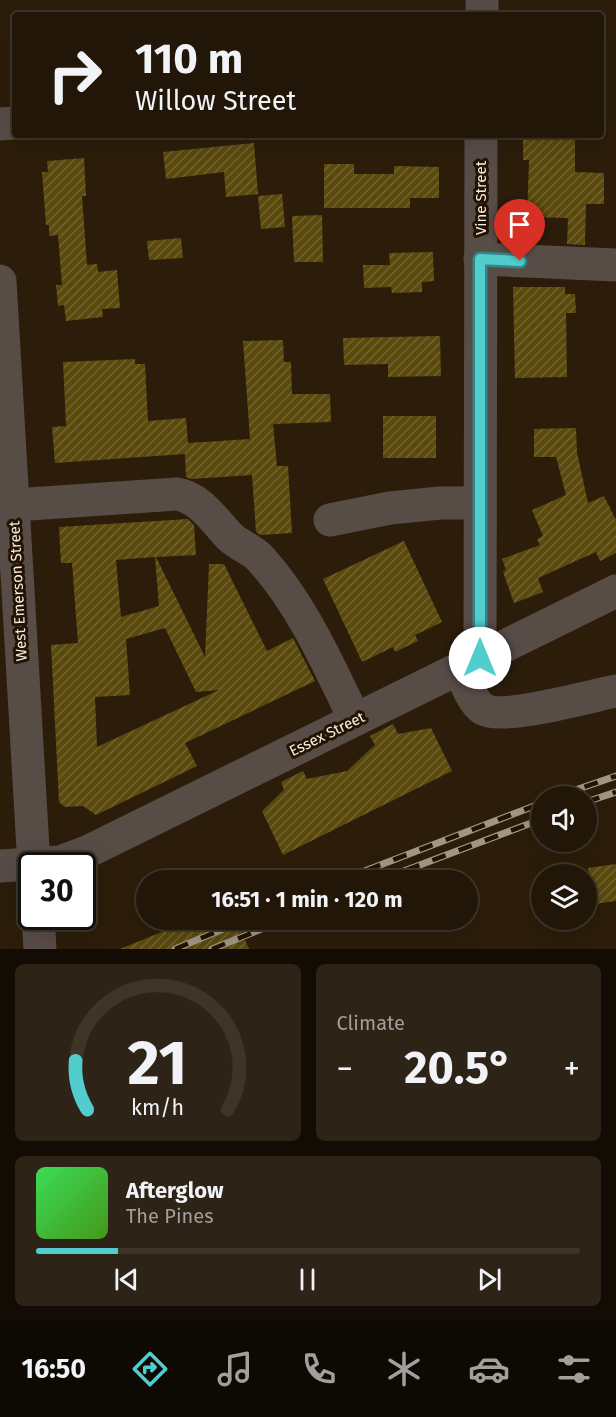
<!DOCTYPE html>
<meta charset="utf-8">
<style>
body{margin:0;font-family:"Fira Sans",sans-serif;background:#2d2316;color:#f1f3f6;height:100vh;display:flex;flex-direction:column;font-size:22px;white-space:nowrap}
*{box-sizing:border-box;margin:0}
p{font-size:20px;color:#a29f9c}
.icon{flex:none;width:33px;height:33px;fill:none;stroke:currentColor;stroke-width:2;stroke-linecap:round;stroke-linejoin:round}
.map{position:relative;height:949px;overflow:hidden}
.side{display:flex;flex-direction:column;gap:15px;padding:15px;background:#120c04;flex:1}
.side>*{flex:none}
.guide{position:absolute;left:12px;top:12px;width:592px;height:126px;border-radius:6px;box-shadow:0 6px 24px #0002,0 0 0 2px #3e3529;background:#211608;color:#f1f3f6;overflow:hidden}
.buttons{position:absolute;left:531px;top:786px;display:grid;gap:12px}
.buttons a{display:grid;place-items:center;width:66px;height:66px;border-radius:50%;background:#211608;box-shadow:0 6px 24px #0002,0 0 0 2px #3e3529;font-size:30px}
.speed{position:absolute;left:18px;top:852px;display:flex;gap:12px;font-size:30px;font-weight:700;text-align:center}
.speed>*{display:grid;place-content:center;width:78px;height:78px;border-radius:50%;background:#211608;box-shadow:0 6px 24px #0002,0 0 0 2px #3e3529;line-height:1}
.speed .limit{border:3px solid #111;border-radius:9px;background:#fff;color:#111}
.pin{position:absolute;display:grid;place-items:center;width:51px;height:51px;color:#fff;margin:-62px -26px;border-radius:50% 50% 50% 0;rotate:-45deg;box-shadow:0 0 6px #0007}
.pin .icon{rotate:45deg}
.me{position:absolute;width:66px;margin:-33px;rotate:0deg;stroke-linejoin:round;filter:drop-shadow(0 0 4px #0008)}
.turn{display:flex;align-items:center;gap:21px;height:126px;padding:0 24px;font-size:27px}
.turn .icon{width:78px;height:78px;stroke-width:2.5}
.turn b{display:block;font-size:42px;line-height:51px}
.big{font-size:45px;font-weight:700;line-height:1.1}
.side .widget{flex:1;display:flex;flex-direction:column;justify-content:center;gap:9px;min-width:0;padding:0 21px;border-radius:9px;background:#2d2316}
.side .dial{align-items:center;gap:0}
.dial svg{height:156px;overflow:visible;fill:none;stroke:#3e3529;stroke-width:7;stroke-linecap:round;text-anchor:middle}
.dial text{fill:#f1f3f6;stroke:none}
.song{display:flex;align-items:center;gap:18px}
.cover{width:72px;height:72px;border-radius:9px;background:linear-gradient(135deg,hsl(130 70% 55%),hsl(100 70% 35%))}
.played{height:6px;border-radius:3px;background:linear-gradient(90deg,#52cdce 15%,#3e3529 15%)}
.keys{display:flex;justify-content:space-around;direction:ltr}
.heat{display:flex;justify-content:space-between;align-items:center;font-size:33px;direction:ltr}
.side .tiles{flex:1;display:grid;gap:15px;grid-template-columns:1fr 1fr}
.widget:last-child{grid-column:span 2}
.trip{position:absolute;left:136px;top:870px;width:342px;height:60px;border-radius:30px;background:#211608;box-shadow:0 6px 24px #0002,0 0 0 2px #3e3529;font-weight:700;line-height:60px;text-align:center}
.menu{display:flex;height:96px;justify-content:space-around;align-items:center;background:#0d0903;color:#a29f9c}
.menu .icon{width:42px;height:42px}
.menu .active{color:#52cdce}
.menu b{font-size:27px;color:#f1f3f6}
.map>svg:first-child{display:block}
</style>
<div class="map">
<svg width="616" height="949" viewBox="0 0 616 949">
<defs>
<pattern id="building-hatch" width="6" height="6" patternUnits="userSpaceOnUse" patternTransform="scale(1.5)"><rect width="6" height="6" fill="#5a4a0e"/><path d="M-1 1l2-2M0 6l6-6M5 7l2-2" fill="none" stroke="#726431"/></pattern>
</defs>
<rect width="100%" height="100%" fill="#2c1d0a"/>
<g fill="url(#building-hatch)" fill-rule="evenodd">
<polygon points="523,135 575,135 575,172 604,173 604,204 586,204 585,245 567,244 568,218 527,217 529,160 523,160"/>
<polygon points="254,143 258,194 226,197 224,172 166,179 163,152"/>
<polygon points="84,158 86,196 82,196 87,265 97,264 98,272 117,270 120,308 102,309 103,317 66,321 64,305 58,306 56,285 62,285 58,235 49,236 49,225 46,225 42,172 48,172 47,161"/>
<polygon points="324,164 354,164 354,174 394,174 394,166 439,167 439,198 410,198 410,208 324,208"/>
<polygon points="282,194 285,227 261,229 258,196"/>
<polygon points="322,215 323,262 294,262 292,216"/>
<polygon points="181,238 183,258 149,260 147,241"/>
<polygon points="433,252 434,281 422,282 422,292 392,293 391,287 364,288 363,265 390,265 389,253"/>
<polygon points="513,287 565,287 565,294 575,294 576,313 566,313 567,377 515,378"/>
<polygon points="440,336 441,376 388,377 388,364 344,365 343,338"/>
<polygon points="283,340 284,362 291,362 292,394 330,394 331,422 273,424 277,466 288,466 292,533 261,535 256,532 252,475 191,479 186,477 185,454 55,463 52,427 66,426 63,362 135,359 135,364 145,364 148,421 186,418 188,443 250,439 243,341"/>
<rect x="383" y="416" width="53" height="42"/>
<polygon points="576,428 577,452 588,503 604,496 616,520 616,553 600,561 596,552 538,578 543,592 514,603 503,572 506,570 502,559 540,545 537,539 543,536 532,510 566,495 556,457 534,457 534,429"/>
<path d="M188,519L194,525L196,555L156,557L205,657L209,564H224L267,651L293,638L315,681L185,743L197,766L96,815L83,806L65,807L59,802L51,645L78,643L72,563H61L59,527ZM155,557L159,606L121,617L116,560ZM165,628L196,692L219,690L97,747L95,697L130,695L126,639Z"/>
<polygon points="404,541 442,622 415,635 418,641 395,652 393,647 362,662 323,579"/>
<polygon points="393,724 398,734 431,728 452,771 283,855 262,811 284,790 281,782 303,771 307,779 347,771 375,745 370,736"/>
<polygon points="616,864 616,901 594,904 588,868"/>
<polygon points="191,920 236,920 249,949 120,949"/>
</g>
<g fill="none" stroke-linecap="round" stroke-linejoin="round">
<g stroke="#584c47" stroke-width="33">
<polyline points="482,15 482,0"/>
<polyline points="0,124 15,123"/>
<polyline points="480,259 616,265"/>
<polyline points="0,281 34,866"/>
<path d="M14,505L177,494C200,498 214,520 229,536C238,545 251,549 259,557C302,604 328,664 355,720"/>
<polyline points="330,520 390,508 440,503 480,503"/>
<polyline points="480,658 481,135"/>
<path d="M460,668C465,680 471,701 483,709C502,721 591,696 616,691"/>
<polyline points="0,866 60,862 87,852 616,591"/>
<polyline points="38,916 40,949"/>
</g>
<defs>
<g id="rail">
<polyline points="558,796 616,776"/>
<polyline points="586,802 616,792"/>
<polyline points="341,880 542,803"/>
<polyline points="380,880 542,819"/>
<polyline points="175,949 245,920"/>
<polyline points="212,949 284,920"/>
</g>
</defs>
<use href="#rail" stroke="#a29586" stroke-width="7"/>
<use href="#rail" stroke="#221303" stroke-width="4.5" stroke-dasharray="14" stroke-linecap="butt"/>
</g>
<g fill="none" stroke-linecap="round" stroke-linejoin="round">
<defs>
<polyline id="route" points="480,658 480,259 520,261"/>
</defs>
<use href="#route" stroke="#358586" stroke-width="15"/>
<use href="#route" stroke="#52cdce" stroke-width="10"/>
</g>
<g text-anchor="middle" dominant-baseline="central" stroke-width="6" stroke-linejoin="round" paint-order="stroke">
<g font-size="15" fill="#f9eee2" stroke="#221303">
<text transform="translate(481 198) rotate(-90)">Vine Street</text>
<text transform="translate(18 591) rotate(-93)">West Emerson Street</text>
<text transform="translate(327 734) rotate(-26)">Essex Street</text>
</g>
</g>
</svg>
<div class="buttons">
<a><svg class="icon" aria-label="sound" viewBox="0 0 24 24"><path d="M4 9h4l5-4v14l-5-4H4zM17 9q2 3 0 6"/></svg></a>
<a><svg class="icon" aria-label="layers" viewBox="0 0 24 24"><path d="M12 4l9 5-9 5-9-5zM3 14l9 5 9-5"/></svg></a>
</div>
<div class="speed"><div class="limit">30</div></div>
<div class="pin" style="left:520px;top:261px;background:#d93025"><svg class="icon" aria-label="arrive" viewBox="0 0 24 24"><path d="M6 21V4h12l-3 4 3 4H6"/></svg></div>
<svg class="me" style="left:480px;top:658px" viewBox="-20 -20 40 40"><circle r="19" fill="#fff"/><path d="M0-13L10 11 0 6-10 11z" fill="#52cdce"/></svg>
<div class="trip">16:51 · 1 min · 120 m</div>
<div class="guide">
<div class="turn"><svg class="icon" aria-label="right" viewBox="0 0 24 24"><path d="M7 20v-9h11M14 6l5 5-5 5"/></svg><div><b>110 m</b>Willow Street</div></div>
</div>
</div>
<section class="side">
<div class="tiles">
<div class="widget dial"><svg viewBox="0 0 100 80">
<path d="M14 69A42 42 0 1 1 86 69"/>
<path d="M14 69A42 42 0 0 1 8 44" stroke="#52cdce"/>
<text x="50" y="56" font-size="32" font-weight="700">21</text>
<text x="50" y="72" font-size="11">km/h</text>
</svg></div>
<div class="widget"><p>Climate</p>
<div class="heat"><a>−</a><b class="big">20.5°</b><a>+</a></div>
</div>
<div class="widget">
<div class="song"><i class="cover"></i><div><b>Afterglow</b><p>The Pines</p></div></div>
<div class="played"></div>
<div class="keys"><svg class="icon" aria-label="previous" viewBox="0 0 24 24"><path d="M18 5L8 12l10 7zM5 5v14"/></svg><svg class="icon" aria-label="pause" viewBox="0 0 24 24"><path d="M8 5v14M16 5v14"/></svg><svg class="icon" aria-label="next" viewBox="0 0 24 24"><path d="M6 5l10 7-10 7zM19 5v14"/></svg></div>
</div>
</div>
</section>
<nav class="menu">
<b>16:50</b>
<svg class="icon active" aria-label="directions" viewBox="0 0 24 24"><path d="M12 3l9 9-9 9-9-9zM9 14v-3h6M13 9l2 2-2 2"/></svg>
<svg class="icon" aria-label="music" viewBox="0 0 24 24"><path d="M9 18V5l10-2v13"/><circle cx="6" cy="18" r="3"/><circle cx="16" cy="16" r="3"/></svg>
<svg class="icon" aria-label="phone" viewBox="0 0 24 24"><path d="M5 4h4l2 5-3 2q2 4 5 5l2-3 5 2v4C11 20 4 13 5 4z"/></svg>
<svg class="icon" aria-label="climate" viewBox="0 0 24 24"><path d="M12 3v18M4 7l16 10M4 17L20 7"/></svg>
<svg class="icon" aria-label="car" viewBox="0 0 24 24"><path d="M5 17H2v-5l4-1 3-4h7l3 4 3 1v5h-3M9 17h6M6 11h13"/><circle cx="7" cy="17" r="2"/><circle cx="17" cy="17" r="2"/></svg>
<svg class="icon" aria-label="filters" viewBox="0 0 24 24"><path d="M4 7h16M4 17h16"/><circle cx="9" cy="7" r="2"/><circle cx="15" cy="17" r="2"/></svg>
</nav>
